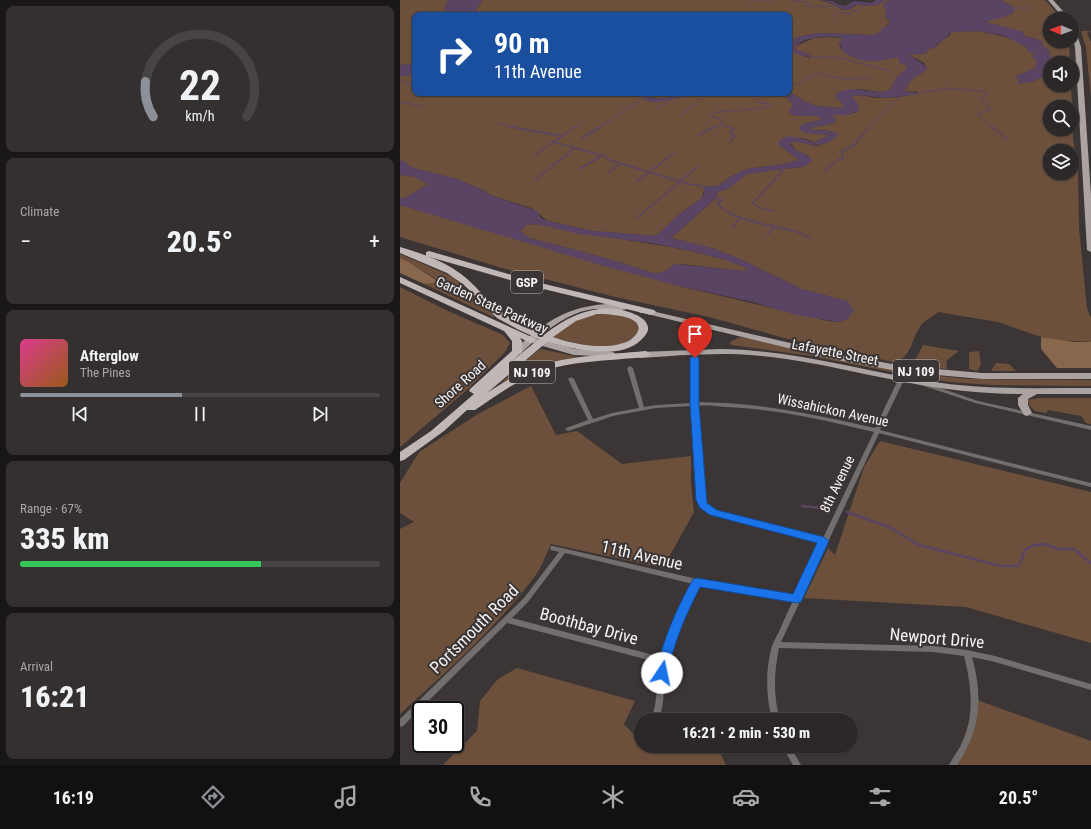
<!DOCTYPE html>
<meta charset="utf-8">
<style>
body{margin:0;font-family:"Roboto Condensed",sans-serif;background:#353030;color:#f1f3f6;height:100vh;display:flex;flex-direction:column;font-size:15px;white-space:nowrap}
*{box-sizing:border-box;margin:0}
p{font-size:13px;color:#a7a6a8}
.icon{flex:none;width:22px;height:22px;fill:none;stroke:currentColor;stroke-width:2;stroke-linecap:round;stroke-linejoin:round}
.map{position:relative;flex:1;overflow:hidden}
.details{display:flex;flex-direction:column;gap:6px;padding:6px;background:#191616;width:400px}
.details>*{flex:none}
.guide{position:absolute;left:12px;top:12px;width:380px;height:84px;border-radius:8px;box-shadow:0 1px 3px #0004,0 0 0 1px #484445;background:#1a4fa0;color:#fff;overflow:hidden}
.needle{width:26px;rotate:271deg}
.tools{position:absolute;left:643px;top:12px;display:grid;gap:8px}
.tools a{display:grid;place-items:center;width:36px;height:36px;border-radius:50%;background:#2d2828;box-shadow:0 1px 3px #0004,0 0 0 1px #484445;font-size:20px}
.speed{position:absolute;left:12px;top:701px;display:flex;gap:8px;font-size:20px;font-weight:700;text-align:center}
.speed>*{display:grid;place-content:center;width:52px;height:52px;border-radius:50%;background:#2d2828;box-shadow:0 1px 3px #0004,0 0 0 1px #484445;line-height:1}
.speed .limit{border:2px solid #111;border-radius:6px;background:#fff;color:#111}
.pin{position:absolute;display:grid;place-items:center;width:34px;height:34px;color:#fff;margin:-41px -17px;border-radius:50% 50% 50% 0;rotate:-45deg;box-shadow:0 0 4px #0007}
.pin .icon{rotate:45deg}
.me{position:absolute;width:44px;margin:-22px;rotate:11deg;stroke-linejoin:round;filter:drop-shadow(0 0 3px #0008)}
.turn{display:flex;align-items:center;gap:14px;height:84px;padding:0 16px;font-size:18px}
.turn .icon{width:52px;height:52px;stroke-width:2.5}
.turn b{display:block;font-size:28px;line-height:34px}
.big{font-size:30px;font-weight:800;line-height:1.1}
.details .card{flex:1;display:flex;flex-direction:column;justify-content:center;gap:6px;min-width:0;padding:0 14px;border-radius:8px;background:#353030}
.details .dial{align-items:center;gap:0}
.dial svg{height:104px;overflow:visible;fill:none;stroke:#484445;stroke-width:7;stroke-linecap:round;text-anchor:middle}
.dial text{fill:#f1f3f6;stroke:none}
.song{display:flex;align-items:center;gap:12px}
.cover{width:48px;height:48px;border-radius:6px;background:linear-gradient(135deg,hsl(330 70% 55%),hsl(30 70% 35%))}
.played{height:4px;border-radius:2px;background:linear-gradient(90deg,#8c9099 45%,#484445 45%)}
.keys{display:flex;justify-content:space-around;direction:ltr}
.heat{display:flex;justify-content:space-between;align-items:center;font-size:22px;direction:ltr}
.charge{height:6px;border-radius:3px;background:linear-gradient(90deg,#34c759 67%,#484445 0)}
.trip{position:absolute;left:234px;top:713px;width:224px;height:40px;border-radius:20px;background:#2d2828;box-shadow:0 1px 3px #0004,0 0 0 1px #484445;font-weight:800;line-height:40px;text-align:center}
.dock{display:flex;height:64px;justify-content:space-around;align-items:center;background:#121010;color:#a7a6a8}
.dock .icon{width:28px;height:28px}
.dock .current{color:#8c9099}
.dock b{font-size:18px;color:#f1f3f6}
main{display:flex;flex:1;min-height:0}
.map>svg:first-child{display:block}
</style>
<main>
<section class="details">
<div class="card dial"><svg viewBox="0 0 100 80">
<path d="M14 69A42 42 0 1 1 86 69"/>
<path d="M14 69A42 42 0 0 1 8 42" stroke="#8c9099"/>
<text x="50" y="56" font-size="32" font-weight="700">22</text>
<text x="50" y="72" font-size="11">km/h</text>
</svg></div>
<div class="card"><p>Climate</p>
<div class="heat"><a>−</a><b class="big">20.5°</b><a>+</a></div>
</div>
<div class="card">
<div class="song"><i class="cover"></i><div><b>Afterglow</b><p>The Pines</p></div></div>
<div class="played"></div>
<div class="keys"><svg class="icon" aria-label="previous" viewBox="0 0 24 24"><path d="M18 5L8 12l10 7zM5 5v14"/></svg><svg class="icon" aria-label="pause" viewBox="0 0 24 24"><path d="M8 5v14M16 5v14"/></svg><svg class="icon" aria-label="next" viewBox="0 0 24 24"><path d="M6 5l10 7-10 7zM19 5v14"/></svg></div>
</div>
<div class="card"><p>Range · 67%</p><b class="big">335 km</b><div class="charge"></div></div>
<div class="card"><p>Arrival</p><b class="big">16:21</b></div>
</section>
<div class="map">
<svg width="691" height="765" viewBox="0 0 691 765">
<rect width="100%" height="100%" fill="#3c3536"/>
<g fill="#6c503b" fill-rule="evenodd">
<polygon points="0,0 50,0 47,2 43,15 15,15 15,64 0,65"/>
<path d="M82,0H420C423,2 426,1 429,3C442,7 442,16 458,4C467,6 477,8 484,0H488L484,4V8L486,11L485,18L491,21L480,32L473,35L418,33L398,37L389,42V15H76L77,8Z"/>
<polygon points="601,0 644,0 647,2 662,19 650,19 650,41 669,41 670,63 657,63 655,59 651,57 648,50 640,44 643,43 639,40 624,36 623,32 585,22 613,13 613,7"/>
<path d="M578,31C590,33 624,39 628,51L637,54L631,56L636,60V68L616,76L617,79L623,80L618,81L633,82L650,72V85H671L672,107H650V129H672V107L673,139L678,171L679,228L687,308L691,318V342L654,340L635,335L598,322L538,312C534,316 527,319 523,323C511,336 513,359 493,362L388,339L309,317L215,297L102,268L0,237V205L279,286L428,321L440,322L448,319L432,297L401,289L342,260L315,249L271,238L316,198L318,192L328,189L336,180L349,173L402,167L409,156L397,151L390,143L394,141L417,146L436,137L434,132C426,129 416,132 409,128L434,123L435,122L432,115H447L457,112L459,106L452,96C461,94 468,97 477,98C489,98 508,97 519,92L504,91L511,80L527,69L524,63L509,55L527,53V49L533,48L551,34V32ZM650,151H672V173H650Z"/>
<polygon points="681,31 691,31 687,33 691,42 691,98 686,48"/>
<path d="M430,37L442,38L439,43L441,49L444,51L443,52C463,64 476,61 498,57L507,65L508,68L496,78L492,87L489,91L481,92L457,89L439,92L436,97L445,106L444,108L416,106L404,101L389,92V50L409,58L410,55L396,50L395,48L396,46L414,38Z"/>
<path d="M15,75V93H303L257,99L246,96L242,97L249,101L256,102L277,97L309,95C319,88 339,96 351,97C361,98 369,92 379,94C385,95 390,100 393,105L390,110L392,115L417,116L423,119L404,124L403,132L429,135L415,142L402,138H384L380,146L399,160L384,164L347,169L330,177L318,186H309L304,190L302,198L276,217L256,236L193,231L148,221L131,208L90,195L87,192L57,179L10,167L0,160V76Z"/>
<polygon points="0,175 15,177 29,184 5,198 0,198"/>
<path d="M137,224C194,238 252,241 308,255C321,259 337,261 348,269L344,271L280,264L261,273H253L202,257L129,238L120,231L126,225Z"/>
<polygon points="0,254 53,277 95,316 93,317 24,284 39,281 9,262 0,258"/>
<polygon points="0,287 48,311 103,335 110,343 105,352 68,389 0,447"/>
<path d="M198,314C211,314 230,313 239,325L238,333C217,356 179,344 153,337C166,325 180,317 198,314Z"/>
<polygon points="340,337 509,373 569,379 691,380 691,386 591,385 550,382 502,374 411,356 331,345 330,342"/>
<polygon points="523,345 559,351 547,360 546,366 548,369 510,365 517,357"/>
<path d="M141,349L178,357C141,364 124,372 92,391L136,352Z"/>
<polygon points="579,351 581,365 577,371 569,369 569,352"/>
<polygon points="596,363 609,364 616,371 591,371"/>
<path d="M131,386L156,435L177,431L222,464L291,456V484L294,512L263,568L151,544C146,554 142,567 135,576C97,627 47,671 0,714V529L14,522L0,513V483L19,452L78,414Z"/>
<polygon points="638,398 691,398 691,424 686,423 681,416 648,410 646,413 635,411 629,405 628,400"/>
<polygon points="480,441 691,492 691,643 566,607 404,598 428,548 435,555 464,467"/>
<polygon points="117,668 235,701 224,724 241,742 241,746 244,746 250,752 297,746 317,746 326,765 43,765 77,731 80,701 98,679"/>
<polygon points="577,700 691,741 691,765 554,765"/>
</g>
<g fill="#89674d">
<polygon points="0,258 9,262 39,282 24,284 0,273"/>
<polygon points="641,337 674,342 691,342 691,368 657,368 641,349"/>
</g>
<g fill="#5a4464" fill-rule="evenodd">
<polygon points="50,0 82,0 77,8 76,15 43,15 46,3"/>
<path d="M420,0L432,1L440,5L445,6L454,1L472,3L476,0H484L480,4L472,6L457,4C443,15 442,8 429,2C426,1 423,2 420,0Z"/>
<path d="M488,0H601L614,8V12L607,16L585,22L624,32V36L642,41L643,43H640L648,49L651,57L655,59L657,63L648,61L650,72L633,82L618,84L617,82L623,80L617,79L616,76L636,68V60L631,56L637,54L628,52L626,47L602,35L578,31L551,32L543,41L536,44L537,47L528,49L527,53L509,55L527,67V69L511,80L504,91L520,94L485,98L460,95L452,96L459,106L458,111L447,115H432L436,119L434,123L409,128C416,133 428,128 439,134C419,156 399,137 390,143C394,153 407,152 412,160L406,166L347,174L328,189L318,192L316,198L271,238L315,249L342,260L401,289L447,301L454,310L448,319L440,322L396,315L353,302L279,286L207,267L0,205V198H5L29,184L15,177L0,175V160L7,163L10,167L57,179L87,192L90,195L137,211L141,218L148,221L193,231L256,236L276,217L302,198L305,192L302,186H318L330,177L347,169L384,164L399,160L379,145L378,142C388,130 403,141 415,142L429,135L409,133L401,131L399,128L401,125L423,119C413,113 401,119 390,114L389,111L393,105C380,87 373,96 356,97C348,98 336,96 328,93L389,92L404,101L416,106L442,108L445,106L435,96C449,80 475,99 491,89L496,78L508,67L507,65L499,63L498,57C477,62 462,64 443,52L444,51L441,49L442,48L439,43L442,38C430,35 402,36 395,48L396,50L409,54L410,57L399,55L389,50V42L398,37L418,33L472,35L480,32L481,29L488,25L491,21L485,17L486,11L483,6ZM137,224L179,234L251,243L296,252L326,260L348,269L344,271L274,264C270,270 260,274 253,273L202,257L129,238L120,231L126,225Z"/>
<polygon points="15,64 15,75 0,76 0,65"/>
<polygon points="312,93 306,96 291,96 258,102 249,101 242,98 246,96 255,99"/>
</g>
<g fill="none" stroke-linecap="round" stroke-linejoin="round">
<g stroke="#5a4464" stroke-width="1">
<polyline points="350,0 372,0"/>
<polyline points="393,0 410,3 406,6 433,6"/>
<polyline points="482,2 485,3"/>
<polyline points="614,8 629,8"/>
<polyline points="124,15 127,14"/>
<polyline points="432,17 440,12 451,14 452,11 459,10 464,5"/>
<polyline points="410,57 442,58 490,71"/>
<polyline points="0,77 2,76"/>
<polyline points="0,81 15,85"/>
<polyline points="389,85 399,84 416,73 444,79 471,78"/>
<polyline points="520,93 549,88 587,92 587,94 580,99 588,105 590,110 578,113 578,115 593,128"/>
<polyline points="0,102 22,106"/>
<polyline points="258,108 274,98"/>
<polyline points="280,117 304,96"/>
<polyline points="98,124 116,128"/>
<path d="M322,124L320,119L311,116V114C330,108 350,112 369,106L368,104L357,102L356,98"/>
<polyline points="174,128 183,121"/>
<polyline points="198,128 243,99"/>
<polyline points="311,128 321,125 332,128"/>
<polyline points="468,128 500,96"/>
</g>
<g stroke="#5a4464" stroke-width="1.5">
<polyline points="111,127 161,136"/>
<polyline points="592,127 607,139"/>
<polyline points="299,135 314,127"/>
<polyline points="182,138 200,127"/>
<polyline points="153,142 204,156 210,160 288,184 302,186"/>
<polyline points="330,142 335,136 330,133 334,129 331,127"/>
<polyline points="135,155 175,127"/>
<polyline points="180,169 201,156"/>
<polyline points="424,172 437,160 443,158 442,152 454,145 469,127"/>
<polyline points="208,173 221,163"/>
<polyline points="135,180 175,148"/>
<polyline points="236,182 274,153"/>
<path d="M316,198L322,200L317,203C337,227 383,222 410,238"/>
<polyline points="373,211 360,208 353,203 383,170"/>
<polyline points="237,218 297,167"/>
<polyline points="333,227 340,217"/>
<polyline points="368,234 374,226"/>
</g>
<g stroke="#5a4464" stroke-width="2.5">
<polyline points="402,506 429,509"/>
<polyline points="447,512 489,527 519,545 601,566 617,566 620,564 625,550 634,545 645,544 658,549 674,549 691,563"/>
</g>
<g fill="#716e6d" fill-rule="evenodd">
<path d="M295,349L298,351V402C307,402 316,403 326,403C376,406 426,417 475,428L498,380L501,378L504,380L480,430L691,483V487L479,433L381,642L533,646L567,650L595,656L691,684V690L595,662L572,657C583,696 581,730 557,765H549C553,757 559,750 563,741C575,714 571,683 564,656L533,652L379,648C374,672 373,696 380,720H372C366,696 365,670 372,646C374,641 376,637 379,632C383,622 388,611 393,601L299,585C286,610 273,634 268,662C264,681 265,701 259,720H251L255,706L260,663L107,623L3,726L0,727V719L124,598L159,552L151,550L150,548L151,546H153L297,579L396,596L421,543L314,515L306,511L298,500L292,406L256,408L213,416L168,431L165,429L166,428L188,420L168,379L171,377L174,379L193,419L212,413L239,408L227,368L230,366L233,368L244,407L256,405L292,403V351ZM298,406C307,405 316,406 326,407C376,409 425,420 474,432L423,538L316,511L310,507L304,500ZM165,553L293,584L270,631L261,657L112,618L128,602Z"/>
<polygon points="523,382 578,401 691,426 691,430 575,403 521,385 520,384"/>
<polygon points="382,746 390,746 401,765 393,765"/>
</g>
<g fill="#aaa3a2" fill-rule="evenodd">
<polygon points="648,0 653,0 670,19 664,19"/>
<polygon points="672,26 675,28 681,47 691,195 691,252 687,250 675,47 672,36"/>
<path d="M207,304L225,306L229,308C225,312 203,309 195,309C173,311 153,325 137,339L174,349L213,352L217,355L216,357L174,355L132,343L120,354H114L113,352C118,346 125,340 131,335C156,315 176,306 207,304Z"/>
<polygon points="240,309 243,309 438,354 503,366 582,373 691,373 691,379 582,379 503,372 438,360 243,313 240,313 239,311"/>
<path d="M321,349C392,350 458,370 528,381C582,390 636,388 691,388V394H637L628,399V405L632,413L627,416L624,415L618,405V398L623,394C584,394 544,390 505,382C461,374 416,362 371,357C327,351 283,355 240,358L236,355L240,352Z"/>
</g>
<g fill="#c0b8b6" fill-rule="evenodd">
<path d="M0,247C21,253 44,261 61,274C75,284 84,298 97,308C110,320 128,328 145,334C170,314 201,301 232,313C239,316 246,319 248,327C249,332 245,336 241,340C220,361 173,349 147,342L87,393C99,385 112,377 125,371C163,355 205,355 246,351L251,354L246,357C208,361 168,360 132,375C112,384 93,398 75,410H67L44,431L4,460L0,461V452L31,431L74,394L69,391L70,389L112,351V341L104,331L0,283V277L134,338L136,340L131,343L120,338L122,341V352L112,361L139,339L119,330L97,318L64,285L47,273L0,253ZM197,314C206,314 247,315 237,333C234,338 228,342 223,343C202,350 173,344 153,337L176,321Z"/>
<polygon points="29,251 136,282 254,310 256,312 251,315 131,286 26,256 26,252"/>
</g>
</g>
<path fill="#1a73e8" stroke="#114b97" d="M295,355L299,358V404L307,503L317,510L424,537L429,541L401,602L397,603L300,587C286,615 274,641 268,673L266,676L262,678L257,676L256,673C263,639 276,610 293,579L297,578L393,594L417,543L310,515L300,508L296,500L290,404V358Z"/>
<g text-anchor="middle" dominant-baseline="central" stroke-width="4" stroke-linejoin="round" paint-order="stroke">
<g fill="#3c3536" stroke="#c0bbbb" stroke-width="1">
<rect x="111" y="271" width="32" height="22" rx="3"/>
<rect x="493" y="360" width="46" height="22" rx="3"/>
<rect x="109" y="361" width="46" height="22" rx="3"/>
</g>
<g font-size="13" font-weight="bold" fill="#f8f4f4">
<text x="127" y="282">GSP</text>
<text x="516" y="371">NJ 109</text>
<text x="132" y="372">NJ 109</text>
</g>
<g font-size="14" fill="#f8f4f4" stroke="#3c3536">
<text transform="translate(92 305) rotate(24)">Garden State Parkway</text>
<text transform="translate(435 352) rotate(11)">Lafayette Street</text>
<text transform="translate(60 384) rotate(-42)">Shore Road</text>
<text transform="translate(433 410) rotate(12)">Wissahickon Avenue</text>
<text transform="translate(437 484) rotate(-64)">8th Avenue</text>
</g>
<g font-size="17" fill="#f8f4f4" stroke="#3c3536">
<text transform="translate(242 555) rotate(13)">11th Avenue</text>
<text transform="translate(189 626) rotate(15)">Boothbay Drive</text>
<text transform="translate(74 629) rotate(-45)">Portsmouth Road</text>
<text transform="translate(537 638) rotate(5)">Newport Drive</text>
</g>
</g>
</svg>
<div class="tools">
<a><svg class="needle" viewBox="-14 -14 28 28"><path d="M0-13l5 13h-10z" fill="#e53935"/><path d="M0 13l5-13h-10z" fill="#a7a6a8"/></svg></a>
<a><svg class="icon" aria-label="sound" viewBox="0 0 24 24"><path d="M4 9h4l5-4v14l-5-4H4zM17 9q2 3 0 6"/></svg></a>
<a><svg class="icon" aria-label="search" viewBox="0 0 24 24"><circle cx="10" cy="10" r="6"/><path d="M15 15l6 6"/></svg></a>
<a><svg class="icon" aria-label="layers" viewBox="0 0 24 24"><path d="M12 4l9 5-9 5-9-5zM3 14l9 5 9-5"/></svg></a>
</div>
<div class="speed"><div class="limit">30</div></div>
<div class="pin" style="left:295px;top:358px;background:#d93025"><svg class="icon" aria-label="arrive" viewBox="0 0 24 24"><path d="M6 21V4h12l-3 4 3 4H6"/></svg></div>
<svg class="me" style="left:262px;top:673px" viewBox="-20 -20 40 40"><circle r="19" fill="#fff"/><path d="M0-13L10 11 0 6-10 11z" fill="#1a73e8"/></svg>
<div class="trip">16:21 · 2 min · 530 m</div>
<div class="guide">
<div class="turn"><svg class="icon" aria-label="right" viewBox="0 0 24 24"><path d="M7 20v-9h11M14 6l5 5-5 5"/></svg><div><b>90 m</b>11th Avenue</div></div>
</div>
</div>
</main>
<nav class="dock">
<b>16:19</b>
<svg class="icon current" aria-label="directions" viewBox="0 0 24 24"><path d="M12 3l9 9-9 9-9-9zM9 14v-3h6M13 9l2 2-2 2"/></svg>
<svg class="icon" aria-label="music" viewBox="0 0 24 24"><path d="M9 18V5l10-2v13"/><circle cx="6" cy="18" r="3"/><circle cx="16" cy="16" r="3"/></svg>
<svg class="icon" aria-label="phone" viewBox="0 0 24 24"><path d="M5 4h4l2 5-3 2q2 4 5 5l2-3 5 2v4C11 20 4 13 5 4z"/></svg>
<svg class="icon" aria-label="climate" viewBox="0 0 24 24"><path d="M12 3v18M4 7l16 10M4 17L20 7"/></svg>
<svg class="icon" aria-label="car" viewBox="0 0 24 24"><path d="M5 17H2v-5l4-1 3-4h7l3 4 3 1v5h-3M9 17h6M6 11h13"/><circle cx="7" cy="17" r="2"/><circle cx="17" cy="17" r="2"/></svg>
<svg class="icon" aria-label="filters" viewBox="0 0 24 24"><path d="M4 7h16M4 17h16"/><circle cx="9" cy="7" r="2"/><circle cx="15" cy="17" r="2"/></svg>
<b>20.5°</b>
</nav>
